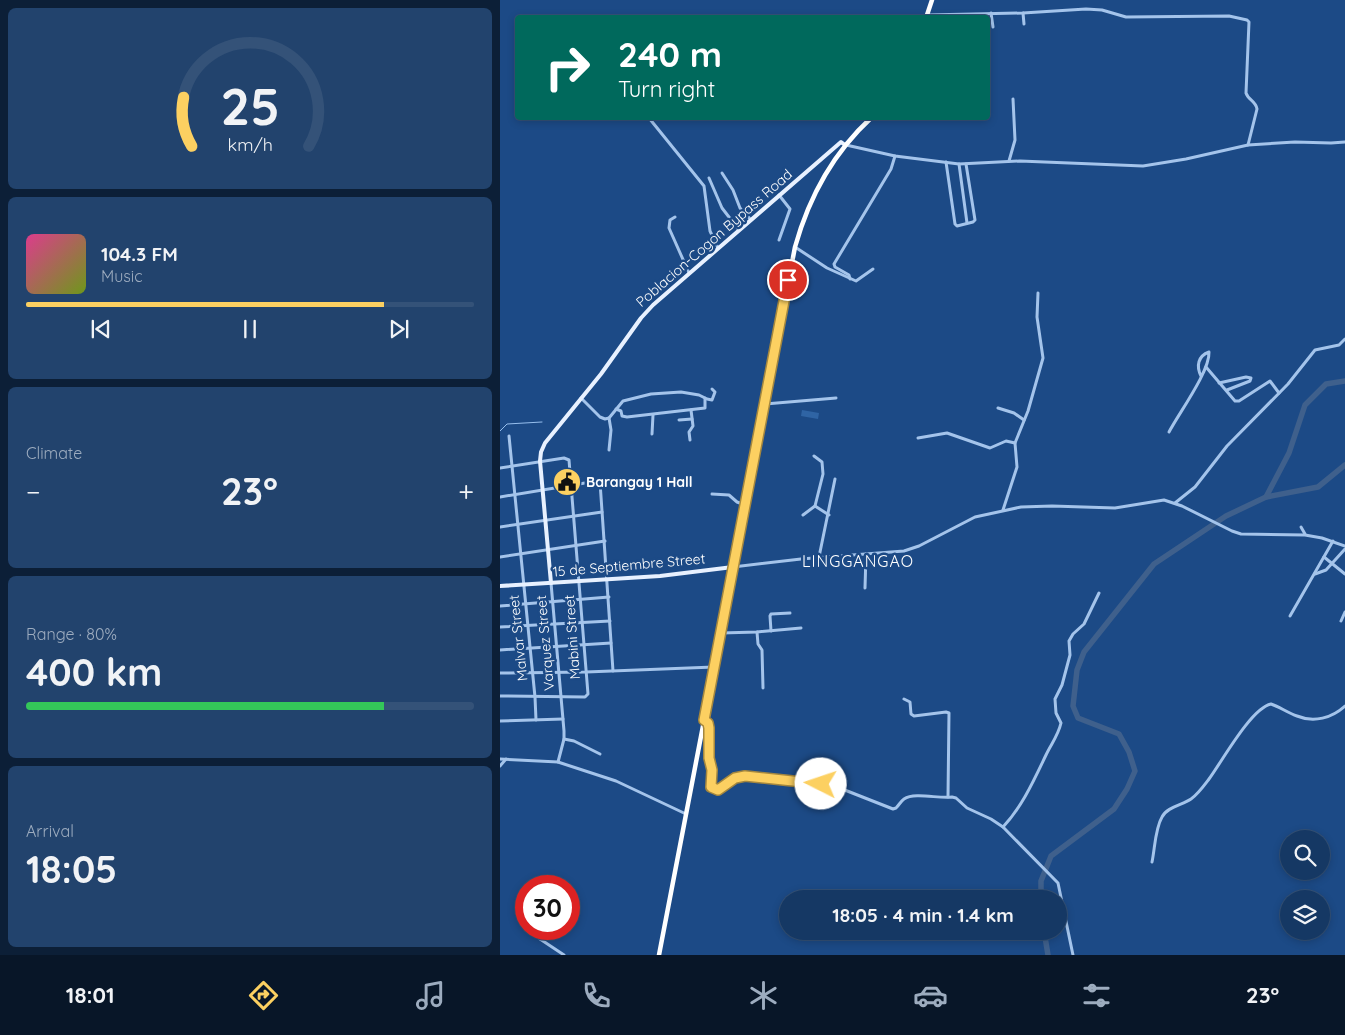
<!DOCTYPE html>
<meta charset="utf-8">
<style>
body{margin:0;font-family:Quicksand,sans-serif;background:#22436d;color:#f1f3f6;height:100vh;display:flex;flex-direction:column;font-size:19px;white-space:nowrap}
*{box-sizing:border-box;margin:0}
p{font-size:16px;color:#9dacbf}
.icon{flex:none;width:28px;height:28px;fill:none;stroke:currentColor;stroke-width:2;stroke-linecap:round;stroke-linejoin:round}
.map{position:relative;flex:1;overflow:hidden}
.sheet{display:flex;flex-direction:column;gap:8px;padding:8px;background:#0c1f37;width:500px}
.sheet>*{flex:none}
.guide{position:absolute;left:15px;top:15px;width:475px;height:105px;border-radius:5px;box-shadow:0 2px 8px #0003,0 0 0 1px #345278;background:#00695c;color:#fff;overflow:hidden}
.controls{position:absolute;left:780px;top:830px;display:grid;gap:10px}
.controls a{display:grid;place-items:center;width:50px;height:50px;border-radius:50%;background:#153864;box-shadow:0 2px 8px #0003,0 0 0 1px #345278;font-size:25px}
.speed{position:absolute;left:15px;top:875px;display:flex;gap:10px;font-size:25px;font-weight:700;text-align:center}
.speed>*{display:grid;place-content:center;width:65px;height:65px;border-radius:50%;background:#153864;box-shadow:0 2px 8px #0003,0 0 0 1px #345278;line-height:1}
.speed .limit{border:8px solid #d22;background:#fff;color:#111}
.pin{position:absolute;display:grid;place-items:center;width:42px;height:42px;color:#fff;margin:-21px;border:2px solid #fff;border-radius:50%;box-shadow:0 1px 5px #0007}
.me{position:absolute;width:55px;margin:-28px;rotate:274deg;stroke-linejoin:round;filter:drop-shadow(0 0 4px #0008)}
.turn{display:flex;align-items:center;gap:18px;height:105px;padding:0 20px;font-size:22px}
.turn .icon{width:65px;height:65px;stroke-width:2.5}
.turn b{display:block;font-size:35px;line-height:42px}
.big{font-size:38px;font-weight:700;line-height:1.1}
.sheet .widget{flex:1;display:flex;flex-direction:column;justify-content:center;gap:8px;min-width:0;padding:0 18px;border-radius:8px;background:#22436d}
.sheet .dial{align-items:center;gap:0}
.dial svg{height:130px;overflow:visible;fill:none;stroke:#345278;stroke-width:7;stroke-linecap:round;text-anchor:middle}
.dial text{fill:#f1f3f6;stroke:none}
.song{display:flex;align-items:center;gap:15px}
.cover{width:60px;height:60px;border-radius:8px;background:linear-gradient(135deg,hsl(330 70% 55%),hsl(80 70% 35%))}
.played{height:5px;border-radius:2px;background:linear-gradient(90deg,#fcd061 80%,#345278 80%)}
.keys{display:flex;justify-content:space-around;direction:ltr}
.heat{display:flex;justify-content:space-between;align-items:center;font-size:28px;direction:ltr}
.charge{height:8px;border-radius:4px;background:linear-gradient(90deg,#34c759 80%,#345278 0)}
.trip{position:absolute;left:279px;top:890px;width:288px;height:50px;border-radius:25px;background:#153864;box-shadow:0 2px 8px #0003,0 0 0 1px #345278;font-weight:700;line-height:50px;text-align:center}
.menu{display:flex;height:80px;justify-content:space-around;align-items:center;background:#081628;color:#9dacbf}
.menu .icon{width:35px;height:35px}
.menu .current{color:#fcd061}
.menu b{font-size:22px;color:#f1f3f6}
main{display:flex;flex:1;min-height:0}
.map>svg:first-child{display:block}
</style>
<main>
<section class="sheet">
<div class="widget dial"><svg viewBox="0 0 100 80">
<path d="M14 69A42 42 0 1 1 86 69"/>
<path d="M14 69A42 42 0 0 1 9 39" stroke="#fcd061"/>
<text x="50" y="56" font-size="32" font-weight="700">25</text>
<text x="50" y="72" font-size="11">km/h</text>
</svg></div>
<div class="widget">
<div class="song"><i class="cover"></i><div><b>104.3 FM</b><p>Music</p></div></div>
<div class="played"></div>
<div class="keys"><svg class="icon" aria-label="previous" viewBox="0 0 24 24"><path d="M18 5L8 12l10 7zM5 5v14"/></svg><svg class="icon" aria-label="pause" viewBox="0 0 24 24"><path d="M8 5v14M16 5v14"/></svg><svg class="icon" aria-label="next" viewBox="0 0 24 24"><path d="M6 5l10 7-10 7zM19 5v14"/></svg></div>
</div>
<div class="widget"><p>Climate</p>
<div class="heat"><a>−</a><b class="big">23°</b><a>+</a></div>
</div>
<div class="widget"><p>Range · 80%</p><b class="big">400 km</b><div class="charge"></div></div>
<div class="widget"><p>Arrival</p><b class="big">18:05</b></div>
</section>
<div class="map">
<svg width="845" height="955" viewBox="0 0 845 955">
<rect width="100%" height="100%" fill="#1c4a86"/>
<polygon fill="#2f64a4" points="302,410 319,413 318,419 301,416"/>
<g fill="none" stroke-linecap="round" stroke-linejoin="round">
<polyline stroke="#97bfed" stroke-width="1" points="0,431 7,424 42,422"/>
<g stroke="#3f608c" stroke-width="5.5">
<polyline points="766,497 789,453 805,405 826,384 845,381"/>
<polyline points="541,899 541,881 551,856 614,809 627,789 635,771 629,752 619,734 578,718 573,706 577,670 584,652 654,564 726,516 766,497 818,487 845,465"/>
<polyline points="544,931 548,955"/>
</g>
<g stroke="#a4c4eb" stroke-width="3">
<polyline points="491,13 493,27"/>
<polyline points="523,13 524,24"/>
<path d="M427,15L523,13L586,9L602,10L626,17L729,16L747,20L749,22L746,93C748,100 756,101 757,109L748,145"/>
<polyline points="149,118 204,186 210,231 218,248"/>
<polyline points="346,145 395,156 459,164 520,161 643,166 686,159 748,145 795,142 831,143 845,142"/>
<polyline points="509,161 515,140 513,99"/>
<polyline points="446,162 455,224 457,226 473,222 475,220 466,164"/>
<polyline points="459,164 467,223"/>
<polyline points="222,173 233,190 240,208 251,220"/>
<polyline points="209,178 222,208 239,230"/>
<polyline points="175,217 170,220 169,228 189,273"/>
<polyline points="279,240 290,209 279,195"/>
<polyline points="295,247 327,268 356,281 373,269"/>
<polyline points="350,279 349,275 335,267 334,264 391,169 395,156"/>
<polyline points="706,367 735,401 739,401 770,381 779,393"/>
<polyline points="719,383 746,377 751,378 750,381 727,390"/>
<polyline points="81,398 100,417 105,419 109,418 123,401 151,394 181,392 199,395 207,399 212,400 215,392 212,389"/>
<polyline points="265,404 336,398"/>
<polyline points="498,408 514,413 524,420"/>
<polyline points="116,409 121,411 122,416 127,417 205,408 205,398"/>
<polyline points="179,420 192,419"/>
<path d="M669,432C679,413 710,371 709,352C698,356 696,366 701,376"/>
<polyline points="152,434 153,415"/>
<polyline points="9,436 35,697 36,720"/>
<polyline points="418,438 447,433 490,448 506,441 515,443"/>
<polyline points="190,440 189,432 193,426 191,410"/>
<polyline points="109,450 111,430 109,418"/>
<polyline points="0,468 64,458 69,460 88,694 85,697 0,696"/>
<polyline points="212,494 229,495 237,502 245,505"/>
<polyline points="0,497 97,481 100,482 113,671"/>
<polyline points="675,503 695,487 727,446 788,384 815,350 839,345 845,339"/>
<polyline points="315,506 329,515"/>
<polyline points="503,510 517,467 515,443 528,411 543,358 537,317 538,293"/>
<polyline points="303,515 315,506 323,474 322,462 314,456"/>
<polyline points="0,527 102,512"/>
<polyline points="801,527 805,534"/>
<polyline points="0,557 105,541"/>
<polyline points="319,557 335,479"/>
<polyline points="824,557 845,574"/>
<polyline points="233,567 301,559 404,551 419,546 475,517 521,507 552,506 615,508 664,500 682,506 732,531 741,534 805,535 822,538 845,546"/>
<polyline points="815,574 826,570 845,549"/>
<polyline points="51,583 64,731 64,739 58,762"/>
<polyline points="365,588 366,554"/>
<polyline points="0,606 109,597"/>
<polyline points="790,616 833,541"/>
<polyline points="841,621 845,612"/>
<polyline points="0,627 110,621"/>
<polyline points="271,631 270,616 271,614 290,613"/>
<polyline points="257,632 258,644 262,650 263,688"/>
<polyline points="221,633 257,632 301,628"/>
<polyline points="0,650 111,643"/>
<polyline points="0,673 86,672 214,667"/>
<polyline points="404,699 410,702 411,714 414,716 446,712 449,713 448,797"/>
<path d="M204,720L208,723L209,728V758L212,769L211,787L214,790C226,789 233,777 245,776L332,785L393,809L396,808C399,805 401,801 404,799C415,792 439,799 452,797L456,798L467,808L491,819L503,827L558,883L573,955"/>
<polyline points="0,721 63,719"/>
<polyline points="64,739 74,741 100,754"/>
<polyline points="0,759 58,762 116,781 186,814"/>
<polyline points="0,766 6,759"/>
<path d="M503,827C522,807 534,780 546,755C551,744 558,736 561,723L556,713L555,699L562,685L570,655L569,641L573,634L584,624L599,593"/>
<path d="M652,862C655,848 655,829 662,817C667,807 682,805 691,799C698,794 703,787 709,779C721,763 751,708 771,704C780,707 788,713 797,716C814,723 832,718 845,706"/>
<polyline points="40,939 64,955"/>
</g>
<g stroke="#e8f1ff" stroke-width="4">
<polyline points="51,583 40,461 41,452 45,443 101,374 141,318 153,305 341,142 345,145"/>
<polyline points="0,586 160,576 233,567"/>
</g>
<g stroke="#fff" stroke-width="4.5">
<polyline points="426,18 432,0"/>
<path d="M159,955L295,247C309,197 333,153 371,118"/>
</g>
</g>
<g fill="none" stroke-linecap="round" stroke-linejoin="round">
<defs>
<polyline id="route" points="288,280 204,720 208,723 209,728 209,758 212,770 211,787 218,790 235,778 245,776 321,784"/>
</defs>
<use href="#route" stroke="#a4873f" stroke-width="12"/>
<use href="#route" stroke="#fcd061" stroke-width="9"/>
</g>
<defs>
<symbol id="civic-disc" viewBox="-11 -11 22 22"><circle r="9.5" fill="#fcd061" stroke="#1c4a86"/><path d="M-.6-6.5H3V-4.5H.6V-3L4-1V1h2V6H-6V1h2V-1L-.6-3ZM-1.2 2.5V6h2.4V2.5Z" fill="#111"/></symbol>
</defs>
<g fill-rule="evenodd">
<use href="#civic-disc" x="51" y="466" width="32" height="32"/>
</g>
<g text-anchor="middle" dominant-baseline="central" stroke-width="5" stroke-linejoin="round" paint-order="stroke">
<g font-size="14" fill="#fff" stroke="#1c4a86">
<text transform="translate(214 238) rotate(-41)">Poblacion-Cogon Bypass Road</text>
<text transform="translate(129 565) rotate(-5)">15 de Septiembre Street</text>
<text transform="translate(72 637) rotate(-94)">Mabini Street</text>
<text transform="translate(18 638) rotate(-96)">Malvar Street</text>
<text transform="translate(45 643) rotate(-95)">Varquez Street</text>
</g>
<g font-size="14" font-weight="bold" fill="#fff" stroke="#1c4a86" text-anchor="start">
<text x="86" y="482">Barangay 1 Hall</text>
</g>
<g font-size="16" letter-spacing="1" fill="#fff" stroke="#1c4a86">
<text x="358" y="561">LINGGANGAO</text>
</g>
</g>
</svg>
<div class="controls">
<a><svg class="icon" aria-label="search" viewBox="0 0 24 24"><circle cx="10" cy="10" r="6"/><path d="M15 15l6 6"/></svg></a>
<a><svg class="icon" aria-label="layers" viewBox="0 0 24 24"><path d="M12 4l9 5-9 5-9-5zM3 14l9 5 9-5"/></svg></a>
</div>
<div class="speed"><div class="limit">30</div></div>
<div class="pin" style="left:288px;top:280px;background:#d93025"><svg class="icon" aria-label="arrive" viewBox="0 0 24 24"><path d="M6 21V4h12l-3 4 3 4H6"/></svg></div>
<svg class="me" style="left:321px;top:784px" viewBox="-20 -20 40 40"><circle r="19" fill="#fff"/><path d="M0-13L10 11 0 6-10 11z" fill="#fcd061"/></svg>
<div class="trip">18:05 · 4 min · 1.4 km</div>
<div class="guide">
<div class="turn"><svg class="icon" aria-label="right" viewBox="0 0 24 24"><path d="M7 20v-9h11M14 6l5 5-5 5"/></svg><div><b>240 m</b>Turn right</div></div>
</div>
</div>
</main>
<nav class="menu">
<b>18:01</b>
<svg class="icon current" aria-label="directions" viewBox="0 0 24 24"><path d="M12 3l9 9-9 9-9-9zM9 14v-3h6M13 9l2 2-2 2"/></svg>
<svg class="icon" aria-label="music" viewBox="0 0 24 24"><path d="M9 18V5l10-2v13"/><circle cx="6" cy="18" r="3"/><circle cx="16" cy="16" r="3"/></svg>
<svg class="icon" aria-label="phone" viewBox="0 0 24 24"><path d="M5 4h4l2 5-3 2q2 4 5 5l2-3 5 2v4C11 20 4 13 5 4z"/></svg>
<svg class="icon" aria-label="climate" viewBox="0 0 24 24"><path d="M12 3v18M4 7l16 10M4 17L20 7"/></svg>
<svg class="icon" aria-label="car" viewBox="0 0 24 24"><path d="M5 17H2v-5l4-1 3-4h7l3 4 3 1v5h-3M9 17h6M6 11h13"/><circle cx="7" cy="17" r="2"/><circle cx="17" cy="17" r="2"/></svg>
<svg class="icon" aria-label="filters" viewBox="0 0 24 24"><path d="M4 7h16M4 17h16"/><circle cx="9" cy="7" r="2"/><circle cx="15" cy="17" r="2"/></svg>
<b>23°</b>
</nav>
